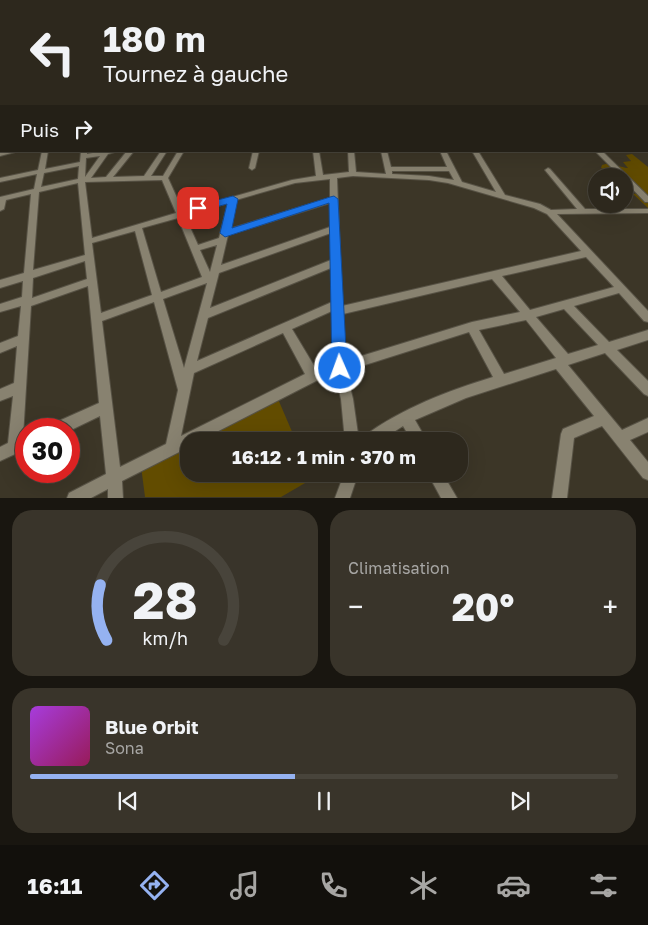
<!DOCTYPE html>
<html lang="fr">
<meta charset="utf-8">
<style>
body{margin:0;font-family:"Golos Text",sans-serif;background:#39342a;color:#f1f3f6;height:100vh;display:flex;flex-direction:column;font-size:19px;white-space:nowrap}
*{box-sizing:border-box;margin:0}
p{font-size:16px;color:#a7a6a4}
.icon{flex:none;width:28px;height:28px;fill:none;stroke:currentColor;stroke-width:2;stroke-linecap:round;stroke-linejoin:round}
.map{position:relative;height:498px;overflow:hidden}
.drawer{display:flex;flex-direction:column;gap:12px;padding:12px;background:#191610;flex:1}
.drawer>*{flex:none}
.guide{position:absolute;left:0px;top:0px;width:649px;height:152px;box-shadow:0 5px 20px #0002,0 0 0 1px #48443b;background:#2d281d;color:#f1f3f6;overflow:hidden}
.buttons{position:absolute;left:588px;top:168px;display:grid;gap:10px}
.buttons a{display:grid;place-items:center;width:45px;height:45px;border-radius:50%;background:#2d281d;box-shadow:0 5px 20px #0002,0 0 0 1px #48443b;font-size:25px}
.speed{position:absolute;left:15px;top:418px;display:flex;gap:10px;font-size:25px;font-weight:700;text-align:center}
.speed>*{display:grid;place-content:center;width:65px;height:65px;border-radius:50%;background:#2d281d;box-shadow:0 5px 20px #0002,0 0 0 1px #48443b;line-height:1}
.speed .limit{border:8px solid #d22;background:#fff;color:#111}
.pin{position:absolute;display:grid;place-items:center;width:42px;height:42px;color:#fff;margin:-21px;border-radius:10px;box-shadow:0 2px 8px #0006}
.me{position:absolute;width:55px;margin:-28px;rotate:358deg;stroke-linejoin:round;filter:drop-shadow(0 0 4px #0008)}
.turn{display:flex;align-items:center;gap:18px;height:105px;padding:0 20px;font-size:22px}
.turn .icon{width:65px;height:65px;stroke-width:2.5}
.turn b{display:block;font-size:35px;line-height:42px}
.then{display:flex;align-items:center;height:48px;padding:0 20px;background:#0003;gap:10px;font-size:19px}
.big{font-size:38px;font-weight:700;line-height:1.1}
.drawer .card{flex:1;display:flex;flex-direction:column;justify-content:center;gap:8px;min-width:0;padding:0 18px;border-radius:20px;background:#39342a}
.drawer .dial{align-items:center;gap:0}
.dial svg{height:130px;overflow:visible;fill:none;stroke:#48443b;stroke-width:7;stroke-linecap:round;text-anchor:middle}
.dial text{fill:#f1f3f6;stroke:none}
.song{display:flex;align-items:center;gap:15px}
.cover{width:60px;height:60px;border-radius:8px;background:linear-gradient(135deg,hsl(280 70% 55%),hsl(330 70% 35%))}
.played{height:5px;border-radius:2px;background:linear-gradient(90deg,#95b2f1 45%,#48443b 45%)}
.keys{display:flex;justify-content:space-around;direction:ltr}
.heat{display:flex;justify-content:space-between;align-items:center;font-size:28px;direction:ltr}
.drawer .tiles{flex:1;display:grid;gap:12px;grid-template-columns:1fr 1fr}
.card:last-child{grid-column:span 2}
.trip{position:absolute;left:180px;top:432px;width:288px;height:50px;border-radius:20px;background:#2d281d;box-shadow:0 5px 20px #0002,0 0 0 1px #48443b;font-weight:700;line-height:50px;text-align:center}
.dock{display:flex;height:80px;justify-content:space-around;align-items:center;background:#12100c;color:#a7a6a4}
.dock .icon{width:35px;height:35px}
.dock .on{color:#95b2f1}
.dock b{font-size:22px;color:#f1f3f6}
.map>svg:first-child{display:block}
</style>
<div class="map">
<svg width="648" height="498" viewBox="0 0 648 498">
<rect width="100%" height="100%" fill="#3c3627"/>
<g fill="#624c00">
<path d="M632,154L648,167V208L633,194L639,193L633,187L624,183V176H618L601,168L602,165C612,161 618,167 628,168L623,162L631,161L626,155Z"/>
<polygon points="278,399 296,441 191,441"/>
<polygon points="189,443 189,474 310,474 312,479 281,497 145,497 141,466"/>
</g>
<g fill="none" stroke-linecap="round" stroke-linejoin="round">
<defs>
<g id="street">
<rect x="0" y="87" width="1" height="2"/>
<rect x="0" y="96" width="1" height="2"/>
<polygon points="0,104 1,105 1,107 0,108"/>
<rect x="0" y="122" width="1" height="4"/>
<rect x="0" y="134" width="1" height="4"/>
<rect x="0" y="142" width="1" height="5"/>
<polygon points="5,151 19,151 0,156 0,152"/>
<path d="M42,151H48L45,169L80,162L81,151H87V154L104,151H118L108,154L91,178L106,177L127,151H134L113,177L144,176L161,151H167L151,176H163L178,151H184L168,178L183,211L292,180L316,176L313,151H319L323,175L349,172L348,151H354L356,172L386,174L381,151H387L391,167H447L440,151H446L462,182L496,192L472,151H478L505,195L540,204L551,210L577,209L545,170L548,168L550,169L585,209H648V213L557,214L648,311V322L644,321L619,293L574,306L609,342L648,330V340L617,350L648,381V396L644,394L605,353L568,365L622,430L648,418V432L630,440L648,462V480L643,478L602,426L574,438L567,498H552L561,434L563,429L594,416L556,369L466,398L415,420L427,441H412L403,426L380,441H362L364,436C403,408 447,391 493,377L469,332L346,371L353,399L359,441H345L341,399L335,375L316,381L199,441H189V447L122,481L123,498H108V489L91,498H67L69,493L106,474L100,416L69,431V429H50L52,424L99,403L88,286L31,306L23,437L26,435V449L0,461V447L8,443L13,396L0,401V389L14,383L17,346L0,353V343L18,336L21,306L0,312V304L22,297L23,281L0,288V280L24,273L31,194L6,200L4,209L0,211V197L34,189L37,174L0,182V178L38,170ZM100,156L85,177L86,158ZM79,166L78,179L41,187L44,173ZM392,171H449L454,180L429,176L392,174ZM353,176L429,180L448,183L534,208L547,214L581,251L342,306L337,178ZM330,179V198L229,229L236,200L295,183ZM162,180L176,213L92,238L85,182ZM78,183L85,255L33,270L39,192ZM228,203L219,238L198,245L185,216ZM330,203V227L221,265L228,235ZM178,218L202,277L161,292L142,228ZM135,231L152,295L101,313L92,243ZM331,233V260L210,308L219,273ZM217,245L210,272L200,250ZM586,257L614,287L530,310L502,276ZM85,261L87,279L32,298L33,278ZM331,268L332,302L197,361L208,318ZM492,279L520,312L472,322L345,361L343,314ZM207,283L184,368L163,299ZM154,302L178,390L166,444L120,467L102,321ZM564,309L598,345L568,354L536,317ZM332,311L333,364L316,369L292,329ZM526,320L556,358L504,374L479,330ZM283,333L305,374L181,436L194,373Z"/>
<polygon points="253,151 259,151 255,168 252,170 249,168"/>
<polygon points="595,151 602,151 648,196 648,202 645,202 624,180 624,176 620,176"/>
<polygon points="344,474 358,474 350,498 335,498"/>
<polygon points="428,474 443,474 457,498 441,498"/>
</g>
</defs>
<use href="#street" stroke="#575245" stroke-width="2"/>
<use href="#street" fill="#888270" fill-rule="evenodd"/>
</g>
<linearGradient id="sky" x2="0" y2="1"><stop stop-color="#211e15"/><stop offset="0.53" stop-color="#505252"/><stop offset="1" stop-color="#505252" stop-opacity="0"/></linearGradient>
<rect width="648" height="148" fill="url(#sky)"/>
<polygon fill="#1a73e8" stroke="#114b97" points="233,196 238,199 232,228 330,197 334,196 338,199 347,368 345,373 340,375 334,373 332,368 329,203 225,237 220,233 227,204 198,212 193,208 194,206"/>
</svg>
<div class="buttons">
<a><svg class="icon" aria-label="sound" viewBox="0 0 24 24"><path d="M4 9h4l5-4v14l-5-4H4zM17 9q2 3 0 6"/></svg></a>
</div>
<div class="speed"><div class="limit">30</div></div>
<div class="pin" style="left:198px;top:208px;background:#d93025"><svg class="icon" aria-label="arrive" viewBox="0 0 24 24"><path d="M6 21V4h12l-3 4 3 4H6"/></svg></div>
<svg class="me" style="left:340px;top:368px" viewBox="-20 -20 40 40"><circle r="17" fill="#1a73e8" stroke="#fff" stroke-width="3"/><path d="M0-11L8 9 0 5-8 9z" fill="#fff"/></svg>
<div class="trip">16:12 · 1 min · 370 m</div>
<div class="guide">
<div class="turn"><svg class="icon" aria-label="left" viewBox="0 0 24 24"><path d="M17 20v-9H6M10 6l-5 5 5 5"/></svg><div><b>180 m</b>Tournez à gauche</div></div>
<div class="then">Puis<svg class="icon" aria-label="right" viewBox="0 0 24 24"><path d="M7 20v-9h11M14 6l5 5-5 5"/></svg></div>
</div>
</div>
<section class="drawer">
<div class="tiles">
<div class="card dial"><svg viewBox="0 0 100 80">
<path d="M14 69A42 42 0 1 1 86 69"/>
<path d="M14 69A42 42 0 0 1 10 35" stroke="#95b2f1"/>
<text x="50" y="56" font-size="32" font-weight="700">28</text>
<text x="50" y="72" font-size="11">km/h</text>
</svg></div>
<div class="card"><p>Climatisation</p>
<div class="heat"><a>−</a><b class="big">20°</b><a>+</a></div>
</div>
<div class="card">
<div class="song"><i class="cover"></i><div><b>Blue Orbit</b><p>Sona</p></div></div>
<div class="played"></div>
<div class="keys"><svg class="icon" aria-label="previous" viewBox="0 0 24 24"><path d="M18 5L8 12l10 7zM5 5v14"/></svg><svg class="icon" aria-label="pause" viewBox="0 0 24 24"><path d="M8 5v14M16 5v14"/></svg><svg class="icon" aria-label="next" viewBox="0 0 24 24"><path d="M6 5l10 7-10 7zM19 5v14"/></svg></div>
</div>
</div>
</section>
<nav class="dock">
<b>16:11</b>
<svg class="icon on" aria-label="directions" viewBox="0 0 24 24"><path d="M12 3l9 9-9 9-9-9zM9 14v-3h6M13 9l2 2-2 2"/></svg>
<svg class="icon" aria-label="music" viewBox="0 0 24 24"><path d="M9 18V5l10-2v13"/><circle cx="6" cy="18" r="3"/><circle cx="16" cy="16" r="3"/></svg>
<svg class="icon" aria-label="phone" viewBox="0 0 24 24"><path d="M5 4h4l2 5-3 2q2 4 5 5l2-3 5 2v4C11 20 4 13 5 4z"/></svg>
<svg class="icon" aria-label="climate" viewBox="0 0 24 24"><path d="M12 3v18M4 7l16 10M4 17L20 7"/></svg>
<svg class="icon" aria-label="car" viewBox="0 0 24 24"><path d="M5 17H2v-5l4-1 3-4h7l3 4 3 1v5h-3M9 17h6M6 11h13"/><circle cx="7" cy="17" r="2"/><circle cx="17" cy="17" r="2"/></svg>
<svg class="icon" aria-label="filters" viewBox="0 0 24 24"><path d="M4 7h16M4 17h16"/><circle cx="9" cy="7" r="2"/><circle cx="15" cy="17" r="2"/></svg>
</nav>
